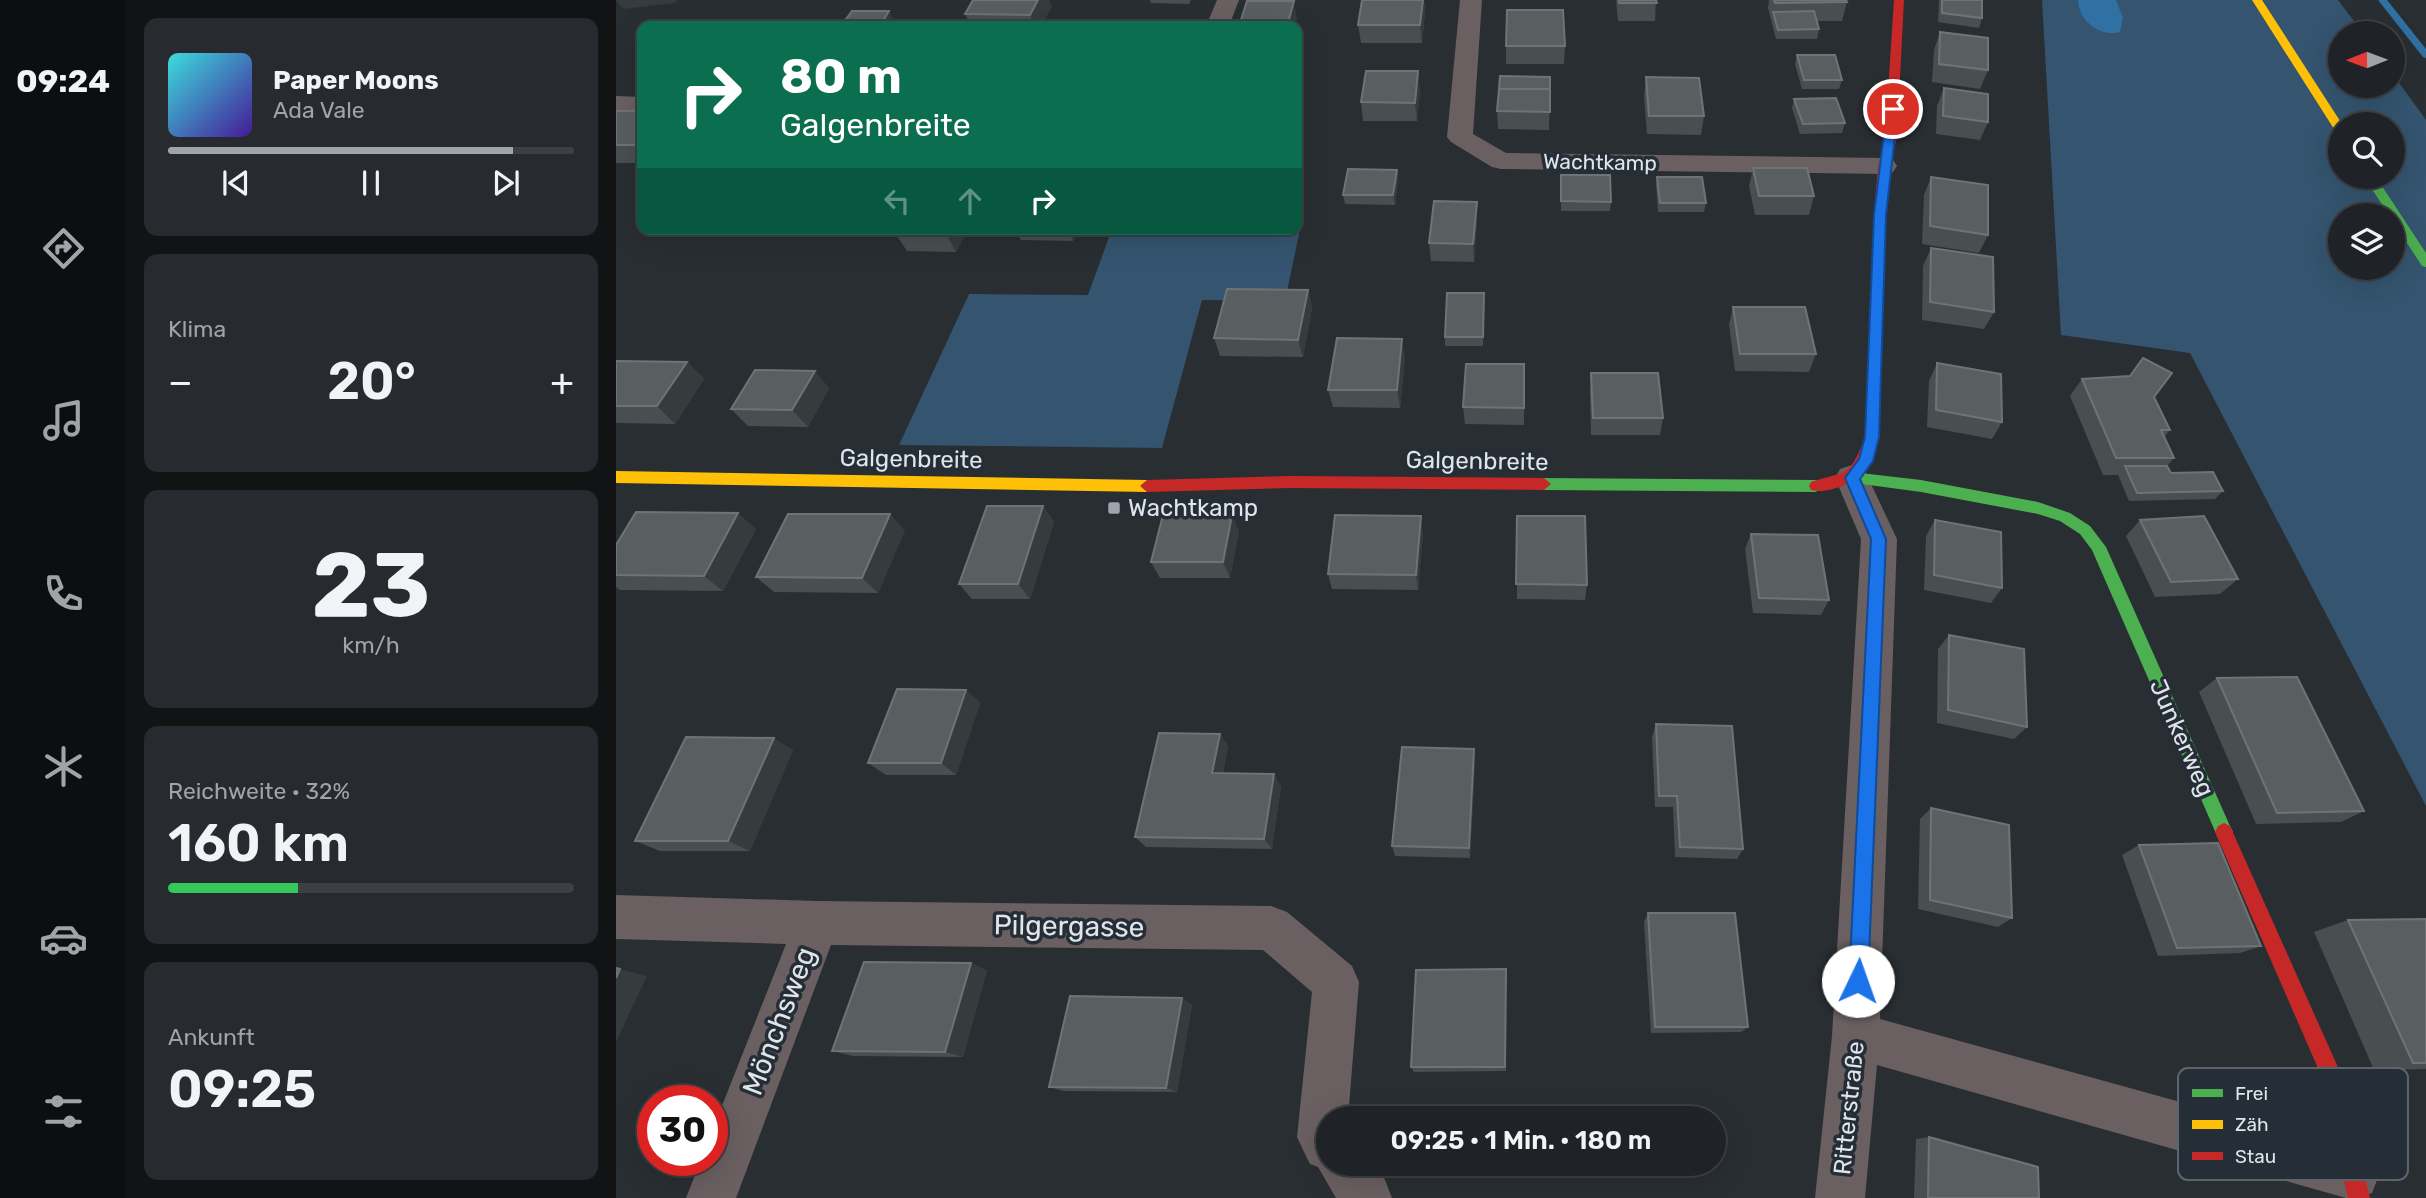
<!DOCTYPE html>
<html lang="de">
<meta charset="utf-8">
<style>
body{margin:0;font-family:Rubik,sans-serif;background:#272a2e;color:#f1f3f6;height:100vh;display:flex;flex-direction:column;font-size:26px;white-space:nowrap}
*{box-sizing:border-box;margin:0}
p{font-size:23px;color:#a1a4a7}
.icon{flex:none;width:38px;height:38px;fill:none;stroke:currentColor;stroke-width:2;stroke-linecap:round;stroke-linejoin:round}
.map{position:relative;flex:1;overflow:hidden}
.details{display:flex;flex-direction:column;gap:18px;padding:18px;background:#111315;width:490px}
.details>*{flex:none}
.top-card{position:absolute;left:21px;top:21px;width:665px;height:214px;border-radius:14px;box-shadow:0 7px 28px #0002,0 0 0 2px #3c3f43;background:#0b6e4f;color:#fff;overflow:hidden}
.needle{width:46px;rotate:269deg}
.buttons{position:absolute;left:1712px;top:21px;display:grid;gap:14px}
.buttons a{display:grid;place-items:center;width:77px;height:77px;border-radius:50%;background:#1f2226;box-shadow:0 7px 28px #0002,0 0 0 2px #3c3f43;font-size:35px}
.speed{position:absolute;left:21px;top:1085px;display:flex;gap:14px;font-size:35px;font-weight:700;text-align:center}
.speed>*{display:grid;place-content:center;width:91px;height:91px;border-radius:50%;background:#1f2226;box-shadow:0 7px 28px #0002,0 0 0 2px #3c3f43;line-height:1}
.speed .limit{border:10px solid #d22;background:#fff;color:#111}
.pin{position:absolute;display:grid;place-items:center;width:60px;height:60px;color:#fff;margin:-30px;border:4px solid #fff;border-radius:50%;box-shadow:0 2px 7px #0007}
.me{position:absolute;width:77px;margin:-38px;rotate:3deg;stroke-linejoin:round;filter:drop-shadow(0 0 5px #0008)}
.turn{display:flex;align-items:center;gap:24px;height:147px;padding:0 28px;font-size:32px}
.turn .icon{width:91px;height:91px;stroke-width:2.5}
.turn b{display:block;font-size:49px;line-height:60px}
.lanes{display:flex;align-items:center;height:66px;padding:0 28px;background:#0003;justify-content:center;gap:35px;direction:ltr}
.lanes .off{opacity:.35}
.big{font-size:52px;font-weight:600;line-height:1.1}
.details .widget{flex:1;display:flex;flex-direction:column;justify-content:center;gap:10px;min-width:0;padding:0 24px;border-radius:14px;background:#272a2e}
.details .dial{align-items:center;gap:0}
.dial b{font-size:91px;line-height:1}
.song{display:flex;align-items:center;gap:21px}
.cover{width:84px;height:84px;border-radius:10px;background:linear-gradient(135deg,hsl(180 70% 55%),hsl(260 70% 35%))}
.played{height:7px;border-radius:4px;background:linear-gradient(90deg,#9fa5aa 85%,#3c3f43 85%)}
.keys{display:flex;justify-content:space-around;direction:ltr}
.heat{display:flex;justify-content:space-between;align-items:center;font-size:38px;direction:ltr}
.charge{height:10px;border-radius:5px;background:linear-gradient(90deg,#34c759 32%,#3c3f43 0)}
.trip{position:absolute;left:700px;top:1106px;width:410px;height:70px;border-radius:35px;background:#1f2226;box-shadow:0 7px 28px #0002,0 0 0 2px #3c3f43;font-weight:600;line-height:70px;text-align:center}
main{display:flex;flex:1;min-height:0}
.tab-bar{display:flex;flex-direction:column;width:126px;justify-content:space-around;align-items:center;background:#0c0e0f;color:#a1a4a7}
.tab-bar .icon{width:49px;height:49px}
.tab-bar .selected{color:#9fa5aa}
.tab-bar b{font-size:32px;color:#f1f3f6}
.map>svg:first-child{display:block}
</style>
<main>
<nav class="tab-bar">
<b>09:24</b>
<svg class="icon selected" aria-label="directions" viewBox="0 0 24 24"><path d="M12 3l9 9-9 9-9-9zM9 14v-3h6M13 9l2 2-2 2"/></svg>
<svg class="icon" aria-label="music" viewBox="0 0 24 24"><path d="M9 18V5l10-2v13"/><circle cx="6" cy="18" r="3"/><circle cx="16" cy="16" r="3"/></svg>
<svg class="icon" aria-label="phone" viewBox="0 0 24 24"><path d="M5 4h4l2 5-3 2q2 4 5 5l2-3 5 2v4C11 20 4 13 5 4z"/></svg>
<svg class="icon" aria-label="climate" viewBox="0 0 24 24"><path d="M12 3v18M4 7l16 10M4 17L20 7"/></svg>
<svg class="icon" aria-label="car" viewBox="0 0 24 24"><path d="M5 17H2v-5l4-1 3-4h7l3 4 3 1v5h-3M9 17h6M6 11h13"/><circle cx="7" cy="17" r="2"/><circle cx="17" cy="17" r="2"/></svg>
<svg class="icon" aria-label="filters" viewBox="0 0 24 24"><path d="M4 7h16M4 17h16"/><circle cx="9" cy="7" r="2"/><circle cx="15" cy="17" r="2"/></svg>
</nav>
<section class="details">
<div class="widget">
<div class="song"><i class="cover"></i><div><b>Paper Moons</b><p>Ada Vale</p></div></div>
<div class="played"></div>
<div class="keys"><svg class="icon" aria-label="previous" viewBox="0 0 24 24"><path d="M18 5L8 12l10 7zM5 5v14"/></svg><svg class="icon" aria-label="pause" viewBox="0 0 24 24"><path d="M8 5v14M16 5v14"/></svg><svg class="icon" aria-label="next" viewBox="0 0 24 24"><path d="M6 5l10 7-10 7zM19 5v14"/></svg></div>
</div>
<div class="widget"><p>Klima</p>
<div class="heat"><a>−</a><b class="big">20°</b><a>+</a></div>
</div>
<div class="widget dial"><b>23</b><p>km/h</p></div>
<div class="widget"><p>Reichweite · 32%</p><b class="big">160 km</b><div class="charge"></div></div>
<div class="widget"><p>Ankunft</p><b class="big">09:25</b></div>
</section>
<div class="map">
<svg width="1810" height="1198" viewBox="0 0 1810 1198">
<rect width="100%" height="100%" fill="#292e32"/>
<g fill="#34546f" fill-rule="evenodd">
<path d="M1426,0H1722L1747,33H1724V86H1776V73L1810,120V806L1574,353L1445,335ZM1724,124H1776V177H1724ZM1724,215H1776V268H1724Z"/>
<polygon points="496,229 684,229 669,301 586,300 546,448 283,445 353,294 472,295"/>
</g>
<path fill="#3170a2" d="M1462,0H1500L1507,18L1504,32C1484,38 1462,20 1462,0Z"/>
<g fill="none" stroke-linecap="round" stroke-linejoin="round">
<polygon fill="#3170a2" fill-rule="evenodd" points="1762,0 1771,0 1810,49 1810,58 1807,57"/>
<g fill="#6a5f61" fill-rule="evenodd">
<polygon points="601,0 623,0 613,26 590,26"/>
<polygon points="844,0 866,0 857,134 890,153 1268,158 1277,160 1281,166 1277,172 1268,174 885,169 876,167 835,142 831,137"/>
<polygon points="0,96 26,97 26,111 0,112"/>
<polygon points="1236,465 1248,469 1281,539 1264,1019 1738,1150 1756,1157 1763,1175 1756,1193 1743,1198 1730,1198 1261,1065 1249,1198 1199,1198 1216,1036 1245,539 1219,478 1224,469"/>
<polygon points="0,895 201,901 655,906 671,912 736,966 743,982 732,1118 712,1118 712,1164 757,1164 769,1180 776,1198 720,1198 702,1167 694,1164 689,1154 681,1137 696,992 647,950 215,945 120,1198 70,1198 85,1160 96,1160 96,1131 170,944 0,939"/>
</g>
<g fill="#4caf50" fill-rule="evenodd">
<polygon points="1748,177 1760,177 1810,253 1810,267 1806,266 1776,220 1776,215 1773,215"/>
<polygon points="1236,472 1305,480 1422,502 1454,513 1474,526 1490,547 1614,826 1617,832 1614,838 1608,841 1602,838 1476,550 1464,534 1444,521 1422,514 1305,492 1231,482 1229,478 1231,474"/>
<polygon points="928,478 1200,480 1207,486 1200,492 928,490 921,484"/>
</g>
<g fill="#ffc107" fill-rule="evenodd">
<polygon points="1636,0 1646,0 1726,124 1724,124 1724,132 1718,129"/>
<polygon points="0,471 531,480 538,486 531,492 0,483"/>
</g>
<g fill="#c62828" fill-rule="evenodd">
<path d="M1278,0H1288L1281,137L1274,166L1270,215L1263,437C1254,462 1245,482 1217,489C1209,491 1202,492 1195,490L1193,486L1195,482C1231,471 1234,477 1249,437L1258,215L1262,166L1269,137Z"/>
<polygon points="673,476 928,478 935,484 928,490 673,488 531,492 524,486 531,480"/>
<polygon points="1608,823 1614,826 1721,1065 1754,1198 1732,1198 1701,1066 1599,832 1602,826"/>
</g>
</g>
<g fill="#494e51">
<polygon points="534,0 575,0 573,4 535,3"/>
<polygon points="746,0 808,0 809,12 806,43 745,43 742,25"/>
<polygon points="1000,0 1040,0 1039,21 1002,21"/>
<polygon points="1153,0 1230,0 1231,2 1226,21 1201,21 1203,29 1201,39 1160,39 1152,8"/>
<polygon points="1323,0 1366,0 1366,18 1363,28 1322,22"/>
<polygon points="436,6 425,26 355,26 349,14"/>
<polygon points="1324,32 1372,70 1364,89 1316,82 1318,50"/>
<polygon points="890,46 949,46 948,64 890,64"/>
<polygon points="1181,55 1226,80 1223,89 1186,89 1179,64"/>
<polygon points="1030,77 1088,116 1085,135 1031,134 1028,96"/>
<polygon points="1328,88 1372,122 1364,140 1320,134 1321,106"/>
<polygon points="934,89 933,130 882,129 881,111"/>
<polygon points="804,90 801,121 747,121 745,102"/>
<polygon points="1178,99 1229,123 1226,133 1184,134 1176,108"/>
<rect x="0" y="111" width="26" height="52"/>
<polygon points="1137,168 1198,196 1193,215 1139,215 1133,186"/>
<polygon points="781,170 782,179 779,205 729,204 727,195"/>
<polygon points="945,175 995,202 994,211 945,211"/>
<polygon points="1041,177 1090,203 1088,212 1042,212 1040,186"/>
<polygon points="1315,177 1372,235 1363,253 1306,244 1308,195"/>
<polygon points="861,220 858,262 815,261 813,243"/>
<polygon points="67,229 134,229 68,230"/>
<polygon points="207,229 254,229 252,231 209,231"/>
<polygon points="352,229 340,252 291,251 279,233"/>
<polygon points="399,229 462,229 457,241 405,240"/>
<polygon points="1315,248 1378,312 1368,329 1306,320 1307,266"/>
<polygon points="692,290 696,308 687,357 604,356 598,338"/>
<polygon points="868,293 867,346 829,346 829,337"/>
<polygon points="1117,307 1200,354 1193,372 1119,371 1113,324"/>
<polygon points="789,357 784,408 717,407 712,390"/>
<polygon points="0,361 71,362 88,379 59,424 0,423"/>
<polygon points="1321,363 1386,422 1376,439 1311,427 1313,381"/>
<polygon points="908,364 908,425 849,424 847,407"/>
<polygon points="975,373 1047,418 1044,435 975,435 974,390"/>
<polygon points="1466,379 1538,397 1554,430 1548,437 1558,458 1551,466 1555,473 1607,491 1599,499 1513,501 1502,475 1487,475 1454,396"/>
<polygon points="213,388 192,427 132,426 115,409"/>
<polygon points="427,506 438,522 414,599 356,599 343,584"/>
<polygon points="616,515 623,531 614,578 544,578 535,562"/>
<polygon points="901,516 971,585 969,600 901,599"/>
<polygon points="1319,520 1386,588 1375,603 1308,590 1310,536"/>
<polygon points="1524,520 1622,579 1604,594 1539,597 1510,536"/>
<polygon points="140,529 107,591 4,590 0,587 0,545"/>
<polygon points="289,530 262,593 158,592 140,577"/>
<polygon points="807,532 802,590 716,589 712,574"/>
<polygon points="1135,534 1213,600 1205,615 1137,613 1129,549"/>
<polygon points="1333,635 1411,727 1398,739 1321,723 1322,649"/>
<polygon points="1601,678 1748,811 1725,822 1640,824 1583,692"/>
<polygon points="350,690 364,703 340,775 270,775 252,763"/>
<polygon points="1040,724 1127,849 1121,859 1059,857 1057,807 1039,807 1036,737"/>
<polygon points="604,734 612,746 607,773 665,786 656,849 530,847 519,837"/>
<polygon points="177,750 134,851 44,851 19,841"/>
<polygon points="859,761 854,858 779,856 776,846"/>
<polygon points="1315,808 1396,918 1382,927 1302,909 1304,819"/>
<polygon points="1523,845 1645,946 1624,953 1542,956 1506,855"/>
<polygon points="1032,913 1132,1027 1125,1032 1035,1033 1028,922"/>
<polygon points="1810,919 1810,1069 1758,1070 1698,932 1732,920"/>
<polygon points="371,970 347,1057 237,1056 216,1051"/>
<polygon points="890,976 890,1071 798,1072 795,1067"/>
<polygon points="576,1005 561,1092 448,1091 433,1087"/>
<polygon points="1313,1137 1423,1198 1298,1198 1300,1139"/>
</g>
<g fill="#363b3d">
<polygon points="0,0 61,0 60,3 7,9"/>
<polygon points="422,0 433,0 436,6 425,26 419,26 414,15"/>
<polygon points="807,0 808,0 809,12 806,43 804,25"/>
<polygon points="678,1 681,20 679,26 671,26"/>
<polygon points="273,11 278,21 275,26 264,26"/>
<polygon points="802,71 804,90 801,121 799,103"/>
<polygon points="781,170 782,179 779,205 777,195"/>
<polygon points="861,202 861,220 858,262 857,244"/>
<polygon points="332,229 352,229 340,252 330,234"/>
<polygon points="452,229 462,229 457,241"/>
<polygon points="692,290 696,308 687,357 682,340"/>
<polygon points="786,339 789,357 784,408 781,390"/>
<polygon points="71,362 88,379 59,424 41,406"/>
<polygon points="199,371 213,388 192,427 176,410"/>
<polygon points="427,506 438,522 414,599 402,584"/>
<polygon points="122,513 140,529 107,591 88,576"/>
<polygon points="274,514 289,530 262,593 246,578"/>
<polygon points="616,515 623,531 614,578 607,562"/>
<polygon points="805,516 807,532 802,590 800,575"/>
<polygon points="350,690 364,703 340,775 325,763"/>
<polygon points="604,734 612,746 604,785 596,773"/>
<polygon points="158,738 177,750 134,851 112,841"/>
<polygon points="858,749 859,761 854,858 853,848"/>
<polygon points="658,774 665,786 656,849 648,839"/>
<polygon points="355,963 371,970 347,1057 329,1052"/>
<polygon points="4,969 31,976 0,1042 0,978"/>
<polygon points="566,998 576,1005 561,1092 550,1088"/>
</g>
<g fill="#595f61" stroke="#6e7476" stroke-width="2">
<polygon points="357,0 422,0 414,15 349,14"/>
<polygon points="746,0 807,0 804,25 742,25"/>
<polygon points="1003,0 1040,0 1041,3 1003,3"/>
<polygon points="1158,0 1230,0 1231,2 1159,3"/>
<polygon points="1326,0 1366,0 1366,18 1326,13"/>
<polygon points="631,1 678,1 671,26 623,26"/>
<polygon points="891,10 947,10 949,46 890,46"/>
<polygon points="236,11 273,11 264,26 225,26"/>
<polygon points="1198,11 1203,29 1162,30 1157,12"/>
<polygon points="1324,32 1372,38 1372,70 1323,64"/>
<polygon points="1181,55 1219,55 1226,80 1188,80"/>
<polygon points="750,71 802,71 799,103 745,102"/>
<polygon points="884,76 934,77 934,89 883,89"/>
<polygon points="1030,77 1083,78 1088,116 1033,116"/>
<polygon points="1328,88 1372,94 1372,122 1327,116"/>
<polygon points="883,89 934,89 934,112 881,111"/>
<polygon points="1220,98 1229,123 1187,124 1178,99"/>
<rect x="0" y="111" width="26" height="34"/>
<polygon points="1137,168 1191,168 1198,196 1143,196"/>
<polygon points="732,169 781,170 777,195 727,195"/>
<polygon points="945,175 994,175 995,202 945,201"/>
<polygon points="1041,177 1086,177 1090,203 1044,203"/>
<polygon points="1315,177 1372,185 1372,235 1314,226"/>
<polygon points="818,201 861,202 857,244 813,243"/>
<polygon points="281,229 332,229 330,234 279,233"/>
<polygon points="1315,248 1377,257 1378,312 1314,302"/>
<polygon points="611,289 692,290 682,340 598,338"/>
<polygon points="831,293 868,293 867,337 829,337"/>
<polygon points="1117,307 1189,307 1200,354 1124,354"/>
<polygon points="721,338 786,339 781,390 712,390"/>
<polygon points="1527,358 1556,373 1538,397 1554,430 1545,430 1558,458 1500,458 1466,379 1514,376"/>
<polygon points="0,361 71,362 41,406 0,406"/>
<polygon points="1321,363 1385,374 1386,422 1320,410"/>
<polygon points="850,364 908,364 908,408 847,407"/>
<polygon points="139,370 199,371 176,410 115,409"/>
<polygon points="975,373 1042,373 1047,418 977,418"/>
<polygon points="1509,466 1551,466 1555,473 1597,472 1607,491 1521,493"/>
<polygon points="371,506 427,506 402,584 343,584"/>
<polygon points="20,512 122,513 88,576 0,575 0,545"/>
<polygon points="172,514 274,514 246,578 140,577"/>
<polygon points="547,515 616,515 607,562 535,562"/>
<polygon points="719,515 805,516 800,575 712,574"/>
<polygon points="901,516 969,516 971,585 900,584"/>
<polygon points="1588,516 1622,579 1555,582 1524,520"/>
<polygon points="1319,520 1385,532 1386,588 1318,575"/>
<polygon points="1135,534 1202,535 1213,600 1143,598"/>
<polygon points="1333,635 1408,649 1411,727 1332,710"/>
<polygon points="1681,677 1748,811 1661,813 1601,678"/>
<polygon points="281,689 350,690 325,763 252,763"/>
<polygon points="1040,724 1116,726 1127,849 1064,847 1061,796 1043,796"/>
<polygon points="543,733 604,734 596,773 658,774 648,839 519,837"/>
<polygon points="70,737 158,738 112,841 19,841"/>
<polygon points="786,747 858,749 853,848 776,846"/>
<polygon points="1315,808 1393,825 1396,918 1314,900"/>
<polygon points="1602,843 1645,946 1561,948 1523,845"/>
<polygon points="1032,913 1119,913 1132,1027 1039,1027"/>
<polygon points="1810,919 1810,1063 1797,1063 1732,920"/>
<polygon points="248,962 355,963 329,1052 216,1051"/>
<polygon points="0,968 4,969 0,978"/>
<polygon points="890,969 889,1067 795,1067 800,970"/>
<polygon points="454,996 566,998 550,1088 433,1087"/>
<polygon points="1313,1137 1422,1167 1423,1198 1312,1198"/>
</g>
<polygon fill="#1a73e8" stroke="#114b97" stroke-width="2" points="1277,106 1282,109 1270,215 1263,437 1257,461 1244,479 1270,539 1252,981 1250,988 1242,991 1235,988 1233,981 1255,539 1229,478 1243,459 1249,437 1258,215 1271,109"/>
<rect fill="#9fa5aa" stroke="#252e36" stroke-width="2.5" x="491" y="501" width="14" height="14" rx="3.5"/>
<g text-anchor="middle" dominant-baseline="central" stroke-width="7" stroke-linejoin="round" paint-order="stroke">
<g font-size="21" fill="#dfe5ea" stroke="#252e36">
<text transform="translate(984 162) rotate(1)">Wachtkamp</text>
</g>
<g font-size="24" fill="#dfe5ea" stroke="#252e36">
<text transform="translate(295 459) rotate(1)">Galgenbreite</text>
<text transform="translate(861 461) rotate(1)">Galgenbreite</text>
<text transform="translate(1566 738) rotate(66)">Junkerweg</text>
<text transform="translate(1233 1108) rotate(-84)">Ritterstraße</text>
</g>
<g font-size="24" fill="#dfe5ea" stroke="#252e36" text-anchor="start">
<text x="512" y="508">Wachtkamp</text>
</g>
<g font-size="28" fill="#dfe5ea" stroke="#252e36">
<text transform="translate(453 926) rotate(1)">Pilgergasse</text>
<text transform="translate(163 1021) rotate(-69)">Mönchsweg</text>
</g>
</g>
<rect x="1562" y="1068" width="230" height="112" rx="10" fill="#252e36" stroke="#5d656c" stroke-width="2"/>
<rect x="1576" y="1089" width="31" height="8" fill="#4caf50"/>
<rect x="1576" y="1120" width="31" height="9" fill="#ffc107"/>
<rect x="1576" y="1152" width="31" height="8" fill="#c62828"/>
<g font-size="19" fill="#dfe5ea">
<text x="1619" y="1100">Frei</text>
<text x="1619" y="1131">Zäh</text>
<text x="1619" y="1163">Stau</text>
</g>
</svg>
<div class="buttons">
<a><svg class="needle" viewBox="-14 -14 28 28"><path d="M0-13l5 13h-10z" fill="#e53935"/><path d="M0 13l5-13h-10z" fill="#a1a4a7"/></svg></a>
<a><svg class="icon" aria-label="search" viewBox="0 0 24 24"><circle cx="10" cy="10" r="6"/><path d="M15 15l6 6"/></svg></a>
<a><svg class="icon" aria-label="layers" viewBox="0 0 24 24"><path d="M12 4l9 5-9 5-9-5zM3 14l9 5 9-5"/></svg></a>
</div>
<div class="speed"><div class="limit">30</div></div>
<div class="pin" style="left:1277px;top:109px;background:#d93025"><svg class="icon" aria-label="arrive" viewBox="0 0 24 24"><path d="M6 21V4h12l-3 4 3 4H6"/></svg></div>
<svg class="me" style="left:1242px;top:981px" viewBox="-20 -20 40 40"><circle r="19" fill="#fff"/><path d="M0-13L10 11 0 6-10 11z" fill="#1a73e8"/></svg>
<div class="trip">09:25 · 1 Min. · 180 m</div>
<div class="top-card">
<div class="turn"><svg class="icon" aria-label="right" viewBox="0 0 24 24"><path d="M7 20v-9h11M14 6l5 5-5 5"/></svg><div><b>80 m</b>Galgenbreite</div></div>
<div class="lanes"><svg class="icon off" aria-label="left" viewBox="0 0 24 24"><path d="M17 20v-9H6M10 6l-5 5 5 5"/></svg><svg class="icon off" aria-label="ahead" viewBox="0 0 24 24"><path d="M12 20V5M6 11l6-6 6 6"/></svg><svg class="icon" aria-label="right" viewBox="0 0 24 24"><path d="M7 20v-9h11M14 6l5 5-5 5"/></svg></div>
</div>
</div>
</main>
